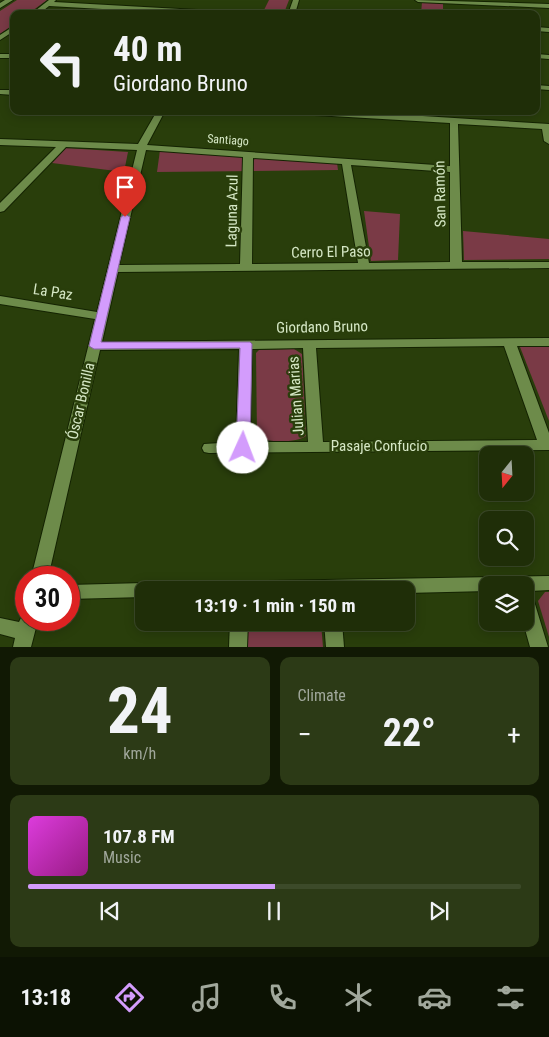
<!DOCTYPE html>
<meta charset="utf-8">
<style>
body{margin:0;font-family:"Roboto Condensed",sans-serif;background:#2c3a16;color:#f1f3f6;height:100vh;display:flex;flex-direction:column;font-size:19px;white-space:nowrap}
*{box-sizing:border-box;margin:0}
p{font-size:16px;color:#a1a89c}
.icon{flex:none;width:28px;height:28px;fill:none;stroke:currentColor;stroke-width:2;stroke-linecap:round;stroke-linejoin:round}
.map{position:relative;height:647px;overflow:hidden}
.drawer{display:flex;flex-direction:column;gap:10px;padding:10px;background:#111904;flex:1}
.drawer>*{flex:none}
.banner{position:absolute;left:10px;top:10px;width:530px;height:105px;border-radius:10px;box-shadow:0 2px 12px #0003,0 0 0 1px #3c4a29;background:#1f2e08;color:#f1f3f6;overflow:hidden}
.needle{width:32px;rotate:198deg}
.fabs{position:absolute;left:479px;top:446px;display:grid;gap:10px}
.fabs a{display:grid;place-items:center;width:55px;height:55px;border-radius:10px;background:#1f2e08;box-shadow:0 2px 12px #0003,0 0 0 1px #3c4a29;font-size:25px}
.speed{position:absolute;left:15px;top:566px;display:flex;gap:10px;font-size:25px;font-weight:700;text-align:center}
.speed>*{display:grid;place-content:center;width:65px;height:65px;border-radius:50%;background:#1f2e08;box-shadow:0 2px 12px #0003,0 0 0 1px #3c4a29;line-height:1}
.speed .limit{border:8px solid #d22;background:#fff;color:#111}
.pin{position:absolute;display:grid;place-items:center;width:42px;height:42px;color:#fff;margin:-51px -21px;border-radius:50% 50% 50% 0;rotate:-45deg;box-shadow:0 0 5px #0007}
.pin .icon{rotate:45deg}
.me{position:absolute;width:55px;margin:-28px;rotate:2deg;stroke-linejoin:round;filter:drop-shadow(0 0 4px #0008)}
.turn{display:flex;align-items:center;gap:18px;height:105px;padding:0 20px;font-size:22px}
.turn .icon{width:65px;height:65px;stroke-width:2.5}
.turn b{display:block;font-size:35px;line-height:42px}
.big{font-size:38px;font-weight:700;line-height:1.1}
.drawer .card{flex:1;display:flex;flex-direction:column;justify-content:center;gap:8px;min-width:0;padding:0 18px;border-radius:10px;background:#2c3a16}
.drawer .dial{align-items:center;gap:0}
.dial b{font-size:65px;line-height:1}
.song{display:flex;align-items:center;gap:15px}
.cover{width:60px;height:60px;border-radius:8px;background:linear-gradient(135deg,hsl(300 70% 55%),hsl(310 70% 35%))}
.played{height:5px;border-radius:2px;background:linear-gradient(90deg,#d39cfc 50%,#3c4a29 50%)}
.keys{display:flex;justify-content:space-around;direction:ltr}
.heat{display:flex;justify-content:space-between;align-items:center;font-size:28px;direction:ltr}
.drawer .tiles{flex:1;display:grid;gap:10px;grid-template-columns:1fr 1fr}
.card:last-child{grid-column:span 2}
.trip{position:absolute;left:135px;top:581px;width:280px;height:50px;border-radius:10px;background:#1f2e08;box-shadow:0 2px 12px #0003,0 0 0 1px #3c4a29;font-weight:700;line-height:50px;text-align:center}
.tabs{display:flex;height:80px;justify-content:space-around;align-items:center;background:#0c1203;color:#a1a89c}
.tabs .icon{width:35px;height:35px}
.tabs .selected{color:#d39cfc}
.tabs b{font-size:22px;color:#f1f3f6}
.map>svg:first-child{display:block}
</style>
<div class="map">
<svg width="549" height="647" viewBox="0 0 549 647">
<rect width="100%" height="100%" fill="#293e0b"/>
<g fill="#7a3a46">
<polygon points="17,0 47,0 28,14 14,14 14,24 0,34 0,11"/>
<polygon points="269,0 289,0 284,13 263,12"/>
<polygon points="422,2 443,3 443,14 421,14"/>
<polygon points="66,148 128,152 124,172 52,163"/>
<polygon points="160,150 337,163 338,170 157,172"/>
<polygon points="364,211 400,214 398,260 371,261"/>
<polygon points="463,231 549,239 549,259 464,260"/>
<polygon points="549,346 549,421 520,347"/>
<path d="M294,349L302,354L306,436C297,443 265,443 257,436L256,353L259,350Z"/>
<polygon points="545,592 549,592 549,637 538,601"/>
<polygon points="247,623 321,623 323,647 247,647"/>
</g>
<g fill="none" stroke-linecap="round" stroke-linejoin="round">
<defs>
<g id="minor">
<polygon points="5,0 13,0 0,8 0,3"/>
<polygon points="49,0 56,0 54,2 234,12 237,14 191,14 49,6 39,14 31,14"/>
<polygon points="293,0 299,0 295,14 288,14"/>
<polygon points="415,0 549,4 549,8 418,2"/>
<polygon points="14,26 14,31 0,40 0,35"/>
<polygon points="536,27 549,28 549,32 536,31"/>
<rect x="0" y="54" width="14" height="4"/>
<polygon points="536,54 549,55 549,59 536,58"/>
<polygon points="536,85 549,86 549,90 536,89"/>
<polygon points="0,90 14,90 14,95 0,94"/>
<path d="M157,111H165L147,145L450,166V123L298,114L294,111H343L549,124V144L544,141L542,129L458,124L462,262H549V268L118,272L102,342L549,338V346H517L549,433V450L209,453L204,452L202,448L204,444L236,442L239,349L100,350L48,578H31L95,319L0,304V296L97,312L137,150L66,147L4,211L0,212V203L56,147L0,145V139L138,144ZM146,150L243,157L240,264L119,265ZM253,158L342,164L358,263L252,264ZM351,165L450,172V262L369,263ZM504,346L537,440L323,442L316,348ZM303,348L308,442H250L252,349Z"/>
<polygon points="549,576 549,590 531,591 548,647 530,647 523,622 525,622 525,585 488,585 488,591 406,593 406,590 144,590 144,597 69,599 69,585 144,583 150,585 153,590 155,585 161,583"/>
<polygon points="26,613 26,620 38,620 31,647 13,647 15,638 0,634 0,618 19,622 23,614"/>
<polygon points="230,622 248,622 247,647 229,647"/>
<polygon points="324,622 342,622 344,647 326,647"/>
</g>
</defs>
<use href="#minor" stroke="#142302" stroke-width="2"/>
<use href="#minor" fill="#6d8b4a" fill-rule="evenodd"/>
</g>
<polygon fill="#d39cfc" stroke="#8965a4" points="125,214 130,217 101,342 250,342 252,344 250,448 248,451 238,451 236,448 240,348 94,349 89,346 121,217"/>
<g text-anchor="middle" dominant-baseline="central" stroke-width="5" stroke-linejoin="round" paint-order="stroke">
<g font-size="12" fill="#d5e7c5" stroke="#293e0b">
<text transform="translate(228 140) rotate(4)">Santiago</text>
</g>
<g font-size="15" fill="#d5e7c5" stroke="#293e0b">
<text transform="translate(440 194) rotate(-91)">San Ramón</text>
<text transform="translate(232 211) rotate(-89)">Laguna Azul</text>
<text transform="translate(331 252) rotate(-1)">Cerro El Paso</text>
<text transform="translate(53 292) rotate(9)">La Paz</text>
<text transform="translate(322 327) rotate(-1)">Giordano Bruno</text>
<text transform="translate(296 396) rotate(-94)">Julian Marias</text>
<text transform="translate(81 401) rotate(-77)">Óscar Bonilla</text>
<text x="379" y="446">Pasaje Confucio</text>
</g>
</g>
</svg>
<div class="fabs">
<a><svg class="needle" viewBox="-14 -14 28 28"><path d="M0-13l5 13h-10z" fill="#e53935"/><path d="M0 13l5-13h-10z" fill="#a1a89c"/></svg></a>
<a><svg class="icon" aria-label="search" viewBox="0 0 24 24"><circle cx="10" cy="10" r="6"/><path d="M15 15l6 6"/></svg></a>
<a><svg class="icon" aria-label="layers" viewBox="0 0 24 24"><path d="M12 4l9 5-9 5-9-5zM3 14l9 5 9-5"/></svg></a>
</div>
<div class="speed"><div class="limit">30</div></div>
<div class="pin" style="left:125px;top:217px;background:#d93025"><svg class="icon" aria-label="arrive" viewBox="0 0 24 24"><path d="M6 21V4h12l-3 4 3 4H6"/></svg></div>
<svg class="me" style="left:243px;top:448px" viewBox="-20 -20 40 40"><circle r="19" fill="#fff"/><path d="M0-13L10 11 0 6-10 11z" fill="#d39cfc"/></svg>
<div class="trip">13:19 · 1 min · 150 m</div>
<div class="banner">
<div class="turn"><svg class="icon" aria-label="left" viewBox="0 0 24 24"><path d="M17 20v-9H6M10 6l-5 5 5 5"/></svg><div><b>40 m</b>Giordano Bruno</div></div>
</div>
</div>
<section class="drawer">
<div class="tiles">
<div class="card dial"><b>24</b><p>km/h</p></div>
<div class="card"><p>Climate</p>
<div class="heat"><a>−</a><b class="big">22°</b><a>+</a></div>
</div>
<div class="card">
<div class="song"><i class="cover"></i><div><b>107.8 FM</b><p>Music</p></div></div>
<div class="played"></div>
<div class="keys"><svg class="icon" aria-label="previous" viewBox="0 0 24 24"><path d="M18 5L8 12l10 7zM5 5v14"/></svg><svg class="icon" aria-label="pause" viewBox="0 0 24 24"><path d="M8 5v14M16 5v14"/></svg><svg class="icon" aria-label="next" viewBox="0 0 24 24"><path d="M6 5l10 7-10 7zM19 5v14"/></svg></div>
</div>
</div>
</section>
<nav class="tabs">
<b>13:18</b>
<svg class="icon selected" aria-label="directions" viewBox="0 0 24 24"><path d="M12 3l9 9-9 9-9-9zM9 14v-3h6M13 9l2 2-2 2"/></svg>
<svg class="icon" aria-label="music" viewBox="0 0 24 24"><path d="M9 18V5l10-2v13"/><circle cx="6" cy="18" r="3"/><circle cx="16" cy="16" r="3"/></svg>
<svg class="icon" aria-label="phone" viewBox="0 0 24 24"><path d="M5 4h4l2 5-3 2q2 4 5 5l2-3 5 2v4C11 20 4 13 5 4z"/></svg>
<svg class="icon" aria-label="climate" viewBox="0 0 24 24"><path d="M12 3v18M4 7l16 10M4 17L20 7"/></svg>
<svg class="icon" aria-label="car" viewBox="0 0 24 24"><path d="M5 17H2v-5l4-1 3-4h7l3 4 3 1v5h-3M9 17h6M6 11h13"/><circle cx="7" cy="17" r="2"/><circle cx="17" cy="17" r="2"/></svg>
<svg class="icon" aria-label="filters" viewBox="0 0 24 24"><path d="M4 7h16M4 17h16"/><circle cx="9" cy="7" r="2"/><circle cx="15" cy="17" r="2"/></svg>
</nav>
